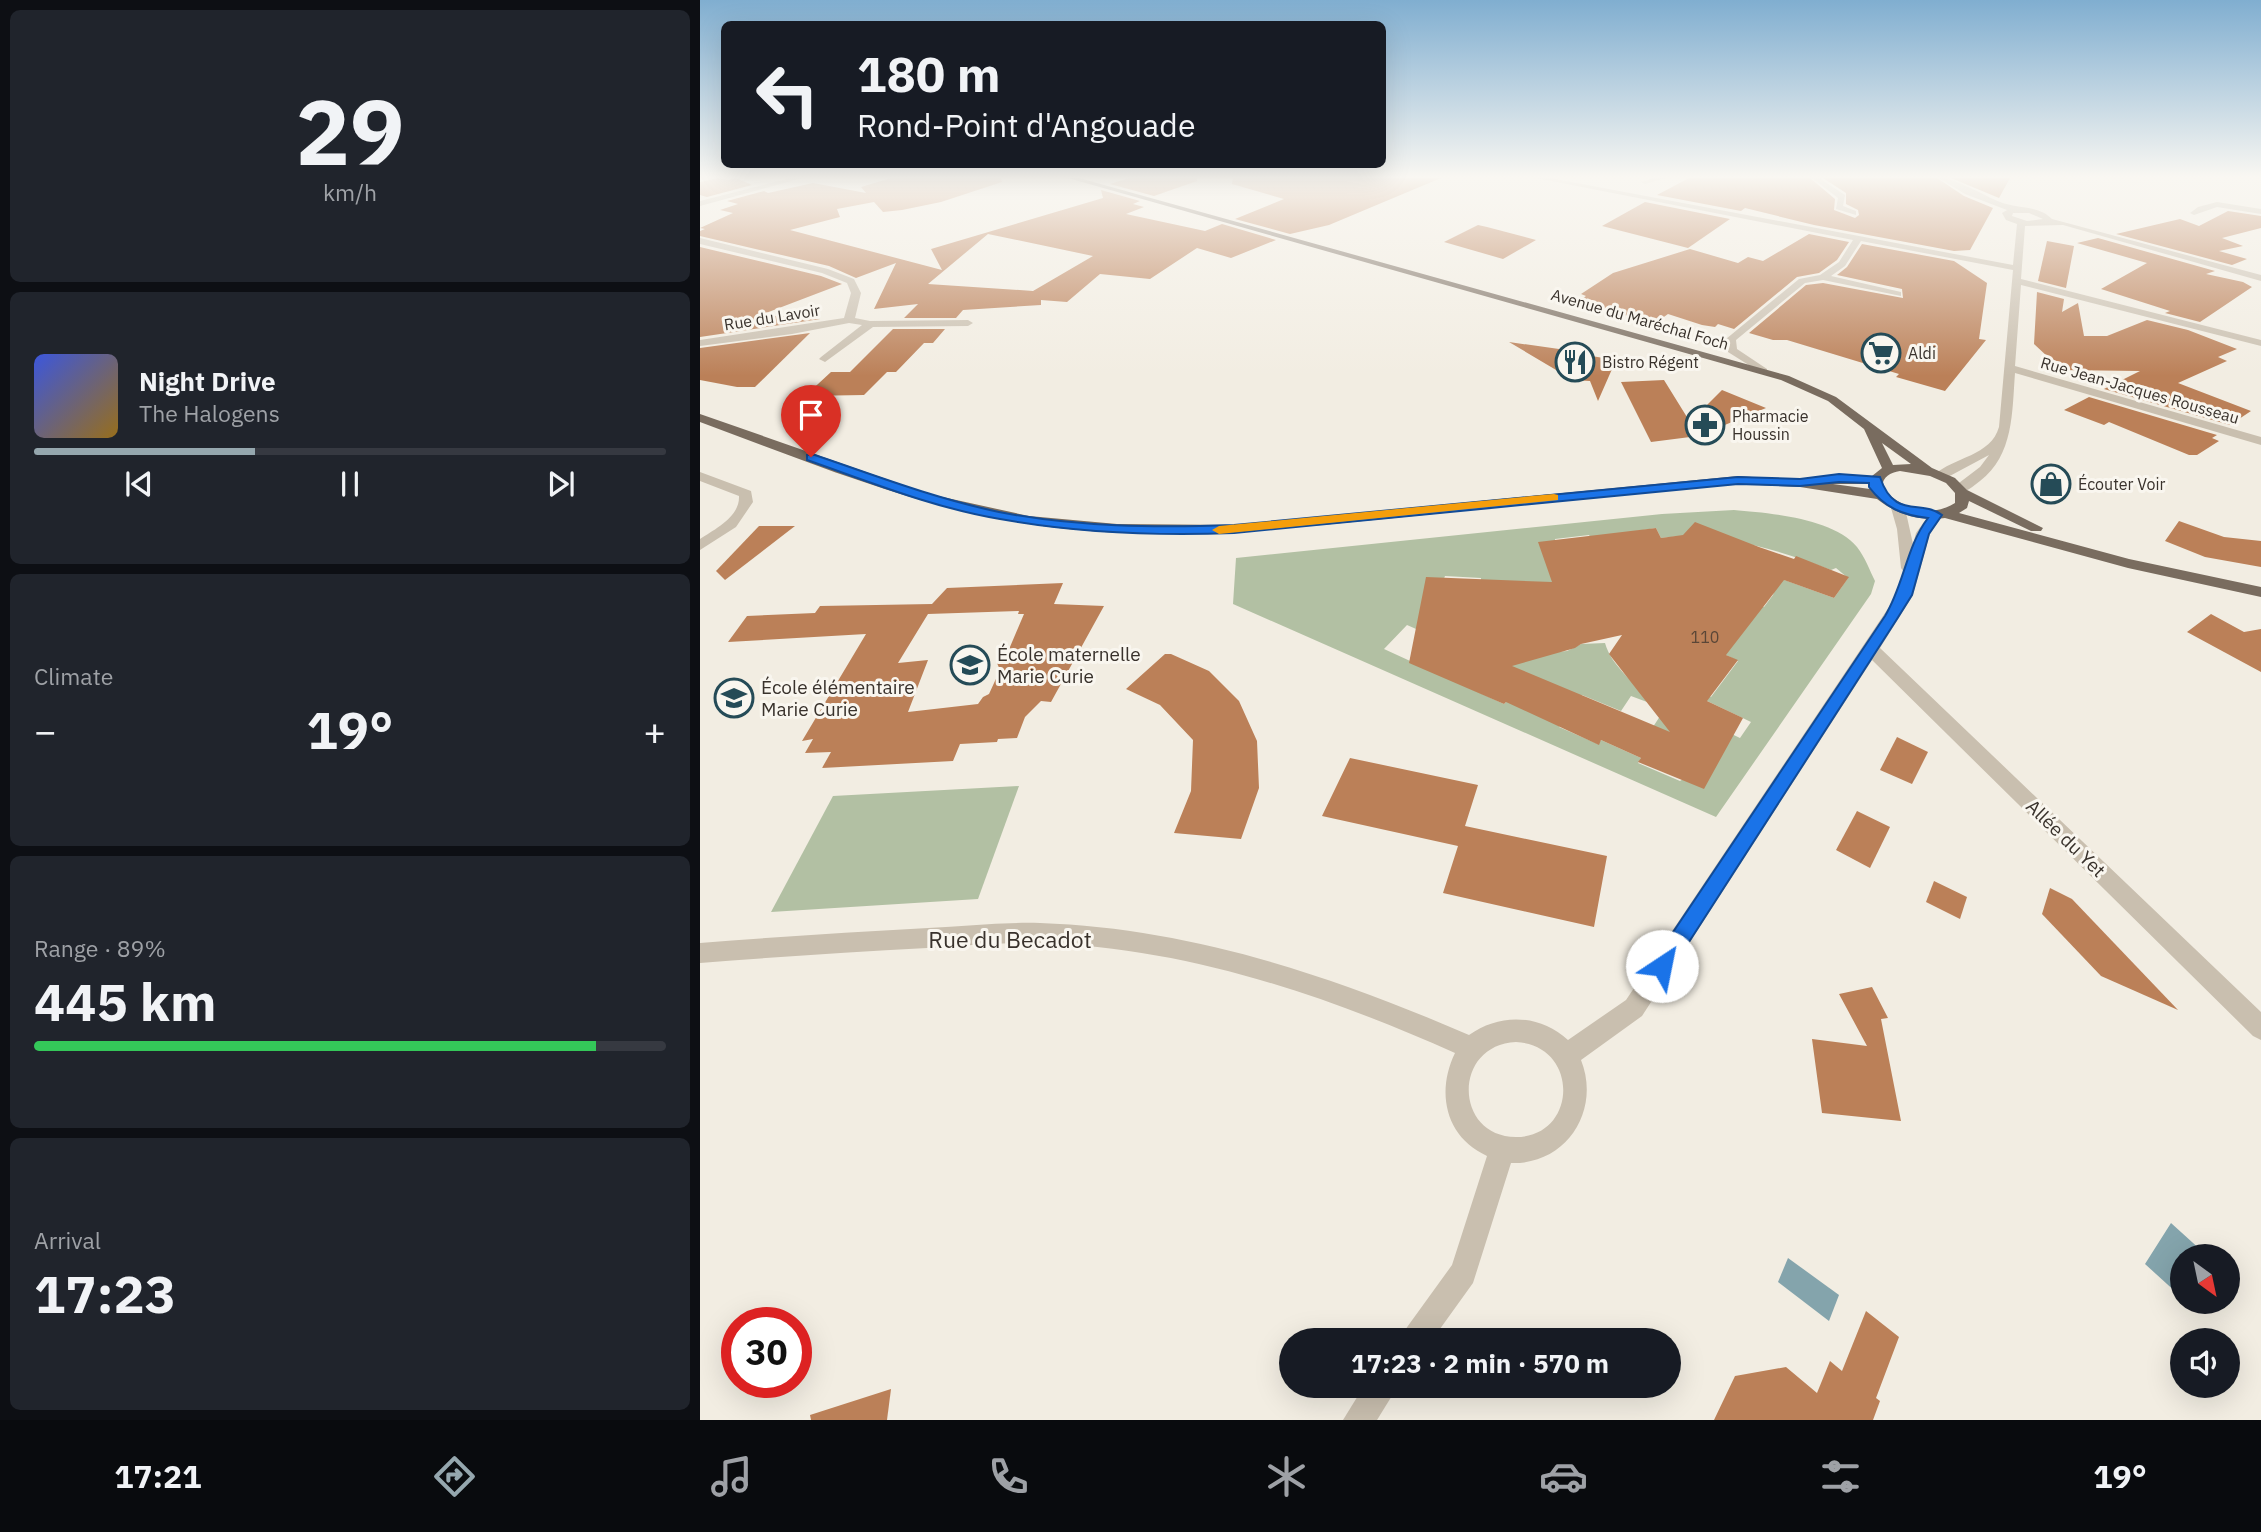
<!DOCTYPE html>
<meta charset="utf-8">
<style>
body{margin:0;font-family:"IBM Plex Sans",sans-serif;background:#20242c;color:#f1f3f6;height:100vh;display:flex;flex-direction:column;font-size:26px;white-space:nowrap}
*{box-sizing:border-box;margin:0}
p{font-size:23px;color:#9ea1a6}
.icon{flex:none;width:38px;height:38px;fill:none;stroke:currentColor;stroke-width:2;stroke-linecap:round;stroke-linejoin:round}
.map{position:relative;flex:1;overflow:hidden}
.details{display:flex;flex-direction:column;gap:10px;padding:10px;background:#0d0f14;width:700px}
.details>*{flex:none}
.guide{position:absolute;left:21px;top:21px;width:665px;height:147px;border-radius:10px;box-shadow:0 7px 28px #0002;background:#171b24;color:#f1f3f6;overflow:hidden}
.needle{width:46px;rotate:147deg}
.buttons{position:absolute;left:1470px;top:1244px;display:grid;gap:14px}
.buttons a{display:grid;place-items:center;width:70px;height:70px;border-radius:50%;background:#171b24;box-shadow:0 7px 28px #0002;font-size:35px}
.speed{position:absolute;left:21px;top:1307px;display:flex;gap:14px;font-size:35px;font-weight:700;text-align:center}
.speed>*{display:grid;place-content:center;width:91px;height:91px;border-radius:50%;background:#171b24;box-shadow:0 7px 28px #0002;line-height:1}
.speed .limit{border:10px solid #d22;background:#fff;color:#111}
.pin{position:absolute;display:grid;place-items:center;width:60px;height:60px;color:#fff;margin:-72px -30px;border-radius:50% 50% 50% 0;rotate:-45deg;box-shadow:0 0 7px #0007}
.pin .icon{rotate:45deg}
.me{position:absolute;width:77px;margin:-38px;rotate:34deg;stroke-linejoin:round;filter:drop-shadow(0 0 5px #0008)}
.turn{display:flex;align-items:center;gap:24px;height:147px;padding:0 21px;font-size:32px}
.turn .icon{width:91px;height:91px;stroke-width:2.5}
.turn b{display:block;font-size:49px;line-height:60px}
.big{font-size:52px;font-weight:700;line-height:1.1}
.details .widget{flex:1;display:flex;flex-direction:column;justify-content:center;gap:10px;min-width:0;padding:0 24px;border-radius:10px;background:#20242c}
.details .dial{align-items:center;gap:0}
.dial b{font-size:91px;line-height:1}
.song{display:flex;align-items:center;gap:21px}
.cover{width:84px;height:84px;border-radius:10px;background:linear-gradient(135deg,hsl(230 70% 55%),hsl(40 70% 35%))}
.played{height:7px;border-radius:4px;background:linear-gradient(90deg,#95a7ae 35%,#363941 35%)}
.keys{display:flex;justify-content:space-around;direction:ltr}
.heat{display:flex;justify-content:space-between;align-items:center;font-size:38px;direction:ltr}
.charge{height:10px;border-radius:5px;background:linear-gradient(90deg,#34c759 89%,#363941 0)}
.trip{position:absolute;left:579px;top:1328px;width:402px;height:70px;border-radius:35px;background:#171b24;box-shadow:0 7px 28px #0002;font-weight:700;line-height:70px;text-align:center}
.tab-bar{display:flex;height:112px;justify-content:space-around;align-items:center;background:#090b0e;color:#9ea1a6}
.tab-bar .icon{width:49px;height:49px}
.tab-bar .selected{color:#95a7ae}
.tab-bar b{font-size:32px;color:#f1f3f6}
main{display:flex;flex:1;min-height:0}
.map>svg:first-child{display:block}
</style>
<main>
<section class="details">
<div class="widget dial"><b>29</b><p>km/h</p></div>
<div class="widget">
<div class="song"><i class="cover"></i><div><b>Night Drive</b><p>The Halogens</p></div></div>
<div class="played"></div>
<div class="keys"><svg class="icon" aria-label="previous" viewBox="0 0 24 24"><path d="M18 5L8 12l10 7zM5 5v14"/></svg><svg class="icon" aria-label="pause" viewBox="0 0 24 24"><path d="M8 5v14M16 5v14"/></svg><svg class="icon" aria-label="next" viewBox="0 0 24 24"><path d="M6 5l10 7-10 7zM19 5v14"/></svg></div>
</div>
<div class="widget"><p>Climate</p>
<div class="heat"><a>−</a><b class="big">19°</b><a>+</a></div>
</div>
<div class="widget"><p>Range · 89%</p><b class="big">445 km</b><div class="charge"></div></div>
<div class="widget"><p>Arrival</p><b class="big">17:23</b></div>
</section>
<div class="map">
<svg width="1561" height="1420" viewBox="0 0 1561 1420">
<rect width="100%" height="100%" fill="#f2ede2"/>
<g fill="#b2c0a3" fill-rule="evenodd">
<path d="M1034,510C1069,513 1133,518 1157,547C1165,557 1170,571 1175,581L1171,594L1016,817L533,604L536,558L962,514ZM956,528L961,538C1019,531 1079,550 1131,570L1136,568L1148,578L1134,598L1079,578L1073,595L1064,607L1054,604L1020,652L1038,661L1011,697L1006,695L1003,699L1051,722L1040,738L963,701L964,710L951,730L983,779L980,781L938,763L941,758L901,740L898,744L859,727L882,695L921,711L931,696L947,702C935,680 912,668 905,643L881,644L867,651L793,658L806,702L804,704L684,649L707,625L723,632L745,576L781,578V582H855V539L889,535L891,538Z"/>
<polygon points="319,786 278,899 71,912 133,796"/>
</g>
<g fill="#84a4ac">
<polygon points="1471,1223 1503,1252 1501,1256 1482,1256 1482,1287 1478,1294 1445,1264"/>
<polygon points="1088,1258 1139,1295 1129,1321 1078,1282"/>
</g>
<g fill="#bb8058" fill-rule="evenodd">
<polygon points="18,178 28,180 36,178 52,185 7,197 0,195 0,182"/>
<path d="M191,178H301L302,182L241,202L202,210L183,212L174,202L137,209L140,217L90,230L242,270L231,249L403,198L401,190L440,201L433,204L444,207L426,214L505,231L522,224L576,240L531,258L497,248L450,279L400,274L367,302L341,300V305L263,310L256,318H204L218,304L174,309L196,263L156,278L129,266L0,236V231L5,229L0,228L33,213L20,210L38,204L27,201L64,191L68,193L113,183L166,193L161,187ZM288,234L393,256L333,291L228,284Z"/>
<polygon points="429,178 497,178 497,181 454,196 410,184"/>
<polygon points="533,178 741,178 629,225 590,234 535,219 584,199 532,184"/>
<polygon points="989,178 1110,178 1135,199 1134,210 1155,218 1159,215 1158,210 1146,204 1146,193 1123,178 1237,178 1264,196 1293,208 1270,250 1254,251 1114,225 1045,208 1041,211 957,195"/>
<polygon points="1251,178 1310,178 1299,198"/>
<polygon points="945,202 1030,219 988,248 902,226"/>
<polygon points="1528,211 1561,216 1561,228 1522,238 1543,246 1519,251 1547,259 1532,265 1416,234 1480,219 1499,226"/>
<polygon points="778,225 787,227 836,240 803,259 744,242"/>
<polygon points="1109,234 1149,242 1137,260 1119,273 1097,277 1034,329 1018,324 1015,327 1002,325 968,314 954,324 879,301 886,296 881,294 913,273 990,249 1038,263 1048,257 1063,261"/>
<polygon points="1398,238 1515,271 1506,274 1543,282 1552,287 1500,322 1465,313 1470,311 1401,289 1447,263 1377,243"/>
<polygon points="1347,241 1374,246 1366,288 1338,281"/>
<polygon points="1162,244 1254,261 1287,283 1279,339 1286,340 1245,391 1196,377 1199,374 1087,340 1073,340 1049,333 1106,285 1123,283 1203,298 1202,289 1137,275 1147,267"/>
<polygon points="0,247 121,276 142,284 61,315 120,319 0,337"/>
<polygon points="1337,292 1364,299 1362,312 1378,303 1384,336 1407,336 1447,320 1488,330 1537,349 1518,357 1527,361 1478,383 1551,411 1530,425 1404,389 1440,371 1362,370 1334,344"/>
<polygon points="193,329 245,329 233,343 224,343 196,372 187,372 164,395 105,396 131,372 150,372"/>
<polygon points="110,333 55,387 37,387 0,380 0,348"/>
<polygon points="809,342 880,352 879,354 916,360 898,401 890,381 873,380"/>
<polygon points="964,380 990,422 1022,390 1066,408 998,436 951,442 921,382"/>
<polygon points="1389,397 1517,435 1512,438 1519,441 1497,455 1489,455 1409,422 1404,425 1364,410"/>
<polygon points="1479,521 1524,537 1561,541 1561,567 1505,557 1465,541"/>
<path d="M995,522L1059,547L1094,559L1096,556L1149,577L1134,598L1084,580L1026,655L1038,660L1007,701L1043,718L1004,789L938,762L941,758L901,740L899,745L806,702L804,704L709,663L726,577L852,582L838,542L956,528L961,538L983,535ZM922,635L909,654L970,732L812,666L875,648L881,644Z"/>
<polygon points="59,526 95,526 25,580 16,571"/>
<path d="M363,583L354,604L404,606L351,702L341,701L325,717L317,738L298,739L297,742L260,744L253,761L122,768L131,752L105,753L113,739L102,741L166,634L28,642L47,616L115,613L120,606L232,604L247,588ZM319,611L318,614H324L307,654L297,663L300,670L289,694L283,697L278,704L208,712L228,660L198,663L228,614Z"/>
<polygon points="1511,614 1544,632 1561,629 1561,672 1487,632"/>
<polygon points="465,654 471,654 509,671 539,701 557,741 559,788 541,839 474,833 491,791 493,740 460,705 426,689"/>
<polygon points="1197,737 1228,752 1212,784 1180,770"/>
<polygon points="650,758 778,785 765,826 907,856 894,927 743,893 758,846 622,816"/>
<polygon points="1157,811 1190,827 1170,868 1136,850"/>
<polygon points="1234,881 1267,897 1260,919 1226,902"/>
<polygon points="1350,888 1372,899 1478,1010 1401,976 1342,914"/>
<polygon points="1172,987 1188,1018 1181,1019 1201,1121 1122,1113 1112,1039 1167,1046 1139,994"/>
<polygon points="1166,1311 1199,1337 1176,1398 1180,1401 1173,1420 1014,1420 1035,1376 1086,1367 1117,1393 1130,1361 1142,1371"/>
<polygon points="191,1389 187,1420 111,1420 110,1415"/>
</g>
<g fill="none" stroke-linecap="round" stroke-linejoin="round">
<g fill="#c9bfaf" fill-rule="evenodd">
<polygon points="90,178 102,178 0,206 0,201"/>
<path d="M836,178H850L1313,265L1317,224L1306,220L1302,213L1307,210L1265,194L1239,178C1253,177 1285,196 1300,202C1318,209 1338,205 1352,219L1561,275V281L1363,225L1325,226L1321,279L1561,340V346L1321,285L1315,366L1561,437V445L1315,373C1312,412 1314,455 1280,481C1272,487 1265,494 1255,492V486L1280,467L1289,455L1246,478H1236L1234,475C1254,457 1291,456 1299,427L1313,270L1161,241L1145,266L1131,276L1201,292V296L1123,280L1105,283L1036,340L1037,349L1067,369V373L1063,374L1028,352L1026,339L1099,279L1120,275L1139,262L1153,240ZM1313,213H1329L1343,219L1327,221L1312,216Z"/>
<polygon points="954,178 966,178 945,184 941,182"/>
<polygon points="1112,178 1119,178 1145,195 1143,206 1156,211 1156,215 1136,209 1138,198"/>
<polygon points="1517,202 1561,209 1561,214 1517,207 1494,215 1490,213 1498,207"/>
<polygon points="0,238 128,269 154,279 161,293 155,318 170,321 268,320 273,323 268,326 173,327 125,362 119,359 121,357 162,325 149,323 92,334 0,346 0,340 144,318 151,293 147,283 122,273 0,244"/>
<path d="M0,472L51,491L53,502L36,527L0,550V539C15,529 40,517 39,496L0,481Z"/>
<path d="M1198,504L1205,508L1213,544L1216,533L1231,512L1236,511L1243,515L1230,533L1213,595L1180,648L1561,1012V1040L1553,1036L1172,660L942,1016L881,1060C901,1110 867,1165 811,1163L773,1283L732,1340H700L705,1330L752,1265L787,1156C745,1137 736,1092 755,1053C623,994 483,947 338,943C301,942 264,946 227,948C151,952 76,957 0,963V943C76,937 152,932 228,928C265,926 303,922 340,923C490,928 633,976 769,1035C800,1013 839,1014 868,1040L926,1000L1197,595L1204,572L1201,568L1197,529L1191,508ZM816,1042C880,1045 878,1137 816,1137C754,1137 752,1045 816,1042Z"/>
<polygon points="664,1386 698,1386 677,1420 643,1420"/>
</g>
<path fill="#796c5f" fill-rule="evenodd" d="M368,178H379L1089,376L1136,397L1232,468L1255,478L1267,490L1343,528L1341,531H1331L1269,501L1267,508L1259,513L1429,559L1561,587V597L1428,568L1245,518C1220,522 1196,514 1177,499L1100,487L1038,484C923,495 809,506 694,518C572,530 451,543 329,524C215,507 108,462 0,422V414L229,494L329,516L417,524L534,525L1038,476L1121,482V477L1126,476H1172L1182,468L1164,429L1128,401L1081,380ZM1182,443L1211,464L1193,465ZM1200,471L1230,476L1246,483L1255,493V503C1230,519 1199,508 1182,487C1183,476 1190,473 1200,471ZM1133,484H1169L1170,489Z"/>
</g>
<linearGradient id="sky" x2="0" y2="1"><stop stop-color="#80aed0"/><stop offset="0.47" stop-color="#f9f7f2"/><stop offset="1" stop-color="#f9f7f2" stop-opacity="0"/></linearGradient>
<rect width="1561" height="376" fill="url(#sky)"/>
<path fill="#1a73e8" stroke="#114b97" stroke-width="2" d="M107,455H115C176,476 237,499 299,512C376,527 456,528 534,525L1038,477L1100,479L1139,474L1180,477C1194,520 1221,499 1242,515L1229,534L1212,595L1197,619L969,973L962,976L955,973L952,966L955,959L1185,616C1204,585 1206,547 1228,518C1202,515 1185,508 1169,487V483L1139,482L1100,486L1038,484L534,533C456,536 378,533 300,519C234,508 170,482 107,460Z"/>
<polygon fill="#f59e0b" points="854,494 858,495 858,500 519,534 512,530 519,526"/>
<defs>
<symbol id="supermarket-ring" viewBox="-11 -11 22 22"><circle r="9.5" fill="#f9f6ef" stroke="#254b57" stroke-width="1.5"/><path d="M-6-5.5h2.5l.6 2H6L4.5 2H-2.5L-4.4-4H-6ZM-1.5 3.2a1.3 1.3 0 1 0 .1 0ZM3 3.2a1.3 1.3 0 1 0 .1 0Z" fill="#254b57"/></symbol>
<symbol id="restaurant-ring" viewBox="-11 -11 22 22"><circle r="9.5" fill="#f9f6ef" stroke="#254b57" stroke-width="1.5"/><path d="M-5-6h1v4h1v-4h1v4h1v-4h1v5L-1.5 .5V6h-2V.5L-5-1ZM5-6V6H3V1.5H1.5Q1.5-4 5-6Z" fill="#254b57"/></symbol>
<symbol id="pharmacy-ring" viewBox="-11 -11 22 22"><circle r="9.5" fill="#f9f6ef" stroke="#254b57" stroke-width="1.5"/><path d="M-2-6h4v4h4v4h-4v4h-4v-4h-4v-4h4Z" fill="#254b57"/></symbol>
<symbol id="shop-ring" viewBox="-11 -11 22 22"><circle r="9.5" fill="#f9f6ef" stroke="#254b57" stroke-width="1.5"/><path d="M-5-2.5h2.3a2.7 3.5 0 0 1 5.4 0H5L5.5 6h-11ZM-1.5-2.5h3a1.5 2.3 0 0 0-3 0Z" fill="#254b57"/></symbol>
<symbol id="school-ring" viewBox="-11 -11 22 22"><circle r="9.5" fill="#f9f6ef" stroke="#254b57" stroke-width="1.5"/><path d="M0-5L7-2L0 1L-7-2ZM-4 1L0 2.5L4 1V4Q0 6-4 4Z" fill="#254b57"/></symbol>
</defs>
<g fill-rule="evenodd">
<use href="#supermarket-ring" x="1159" y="331" width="44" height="44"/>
<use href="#restaurant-ring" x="853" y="340" width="44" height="44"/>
<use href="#pharmacy-ring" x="983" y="403" width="44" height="44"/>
<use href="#shop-ring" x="1329" y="462" width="44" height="44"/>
<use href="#school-ring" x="248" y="643" width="44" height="44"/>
<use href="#school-ring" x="12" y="676" width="44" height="44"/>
</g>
<g text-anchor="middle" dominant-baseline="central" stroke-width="6" stroke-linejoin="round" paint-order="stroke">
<g font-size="16" fill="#39322c" stroke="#f9f6ef">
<text transform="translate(72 317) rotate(-9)">Rue du Lavoir</text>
<text transform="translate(940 319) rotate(16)">Avenue du Maréchal Foch</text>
<text transform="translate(1440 390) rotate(16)">Rue Jean-Jacques Rousseau</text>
</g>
<g font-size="16" fill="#39322c" stroke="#f9f6ef" text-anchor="start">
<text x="1208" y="353">Aldi</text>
<text x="902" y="362">Bistro Régent</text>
<text x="1032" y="416">Pharmacie<tspan x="1032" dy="18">Houssin</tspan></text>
<text x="1378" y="484">Écouter Voir</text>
</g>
<g font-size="16" fill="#5a4637">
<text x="1005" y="637">110</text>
</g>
<g font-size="19" fill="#39322c" stroke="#f9f6ef" text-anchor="start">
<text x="297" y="654">École maternelle<tspan x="297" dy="22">Marie Curie</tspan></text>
<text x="61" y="687">École élémentaire<tspan x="61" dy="22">Marie Curie</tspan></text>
</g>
<g font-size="19" fill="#39322c" stroke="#f9f6ef">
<text transform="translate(1366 838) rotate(44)">Allée du Yet</text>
</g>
<g font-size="23" fill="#39322c" stroke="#f9f6ef">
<text x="310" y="939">Rue du Becadot</text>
</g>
</g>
</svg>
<div class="buttons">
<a><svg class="needle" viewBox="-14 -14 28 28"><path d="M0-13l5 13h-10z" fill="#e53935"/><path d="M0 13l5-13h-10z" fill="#9ea1a6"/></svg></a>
<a><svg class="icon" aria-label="sound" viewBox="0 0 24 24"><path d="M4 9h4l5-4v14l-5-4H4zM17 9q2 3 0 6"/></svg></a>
</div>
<div class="speed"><div class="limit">30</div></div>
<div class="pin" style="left:111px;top:457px;background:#d93025"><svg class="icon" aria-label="arrive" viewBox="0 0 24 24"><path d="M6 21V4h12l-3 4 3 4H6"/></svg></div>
<svg class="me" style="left:962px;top:966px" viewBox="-20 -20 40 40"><circle r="19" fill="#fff"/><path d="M0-13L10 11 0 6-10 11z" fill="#1a73e8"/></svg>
<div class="trip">17:23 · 2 min · 570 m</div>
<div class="guide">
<div class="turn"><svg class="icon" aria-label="left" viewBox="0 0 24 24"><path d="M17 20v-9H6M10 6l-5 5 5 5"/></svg><div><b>180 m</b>Rond-Point d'Angouade</div></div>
</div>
</div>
</main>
<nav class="tab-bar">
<b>17:21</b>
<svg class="icon selected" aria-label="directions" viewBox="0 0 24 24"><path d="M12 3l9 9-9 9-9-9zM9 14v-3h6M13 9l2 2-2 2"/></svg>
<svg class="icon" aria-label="music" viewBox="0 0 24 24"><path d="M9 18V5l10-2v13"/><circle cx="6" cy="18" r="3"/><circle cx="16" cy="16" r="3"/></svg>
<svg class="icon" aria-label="phone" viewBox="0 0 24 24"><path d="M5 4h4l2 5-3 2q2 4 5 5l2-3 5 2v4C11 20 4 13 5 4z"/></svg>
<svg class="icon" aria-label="climate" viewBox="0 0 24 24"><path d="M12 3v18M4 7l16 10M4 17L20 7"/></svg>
<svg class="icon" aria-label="car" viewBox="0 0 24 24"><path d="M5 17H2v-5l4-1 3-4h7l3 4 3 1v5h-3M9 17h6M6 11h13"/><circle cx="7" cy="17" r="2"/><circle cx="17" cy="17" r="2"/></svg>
<svg class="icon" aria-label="filters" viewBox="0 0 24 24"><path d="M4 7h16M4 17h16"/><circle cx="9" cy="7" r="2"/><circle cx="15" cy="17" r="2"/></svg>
<b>19°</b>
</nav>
